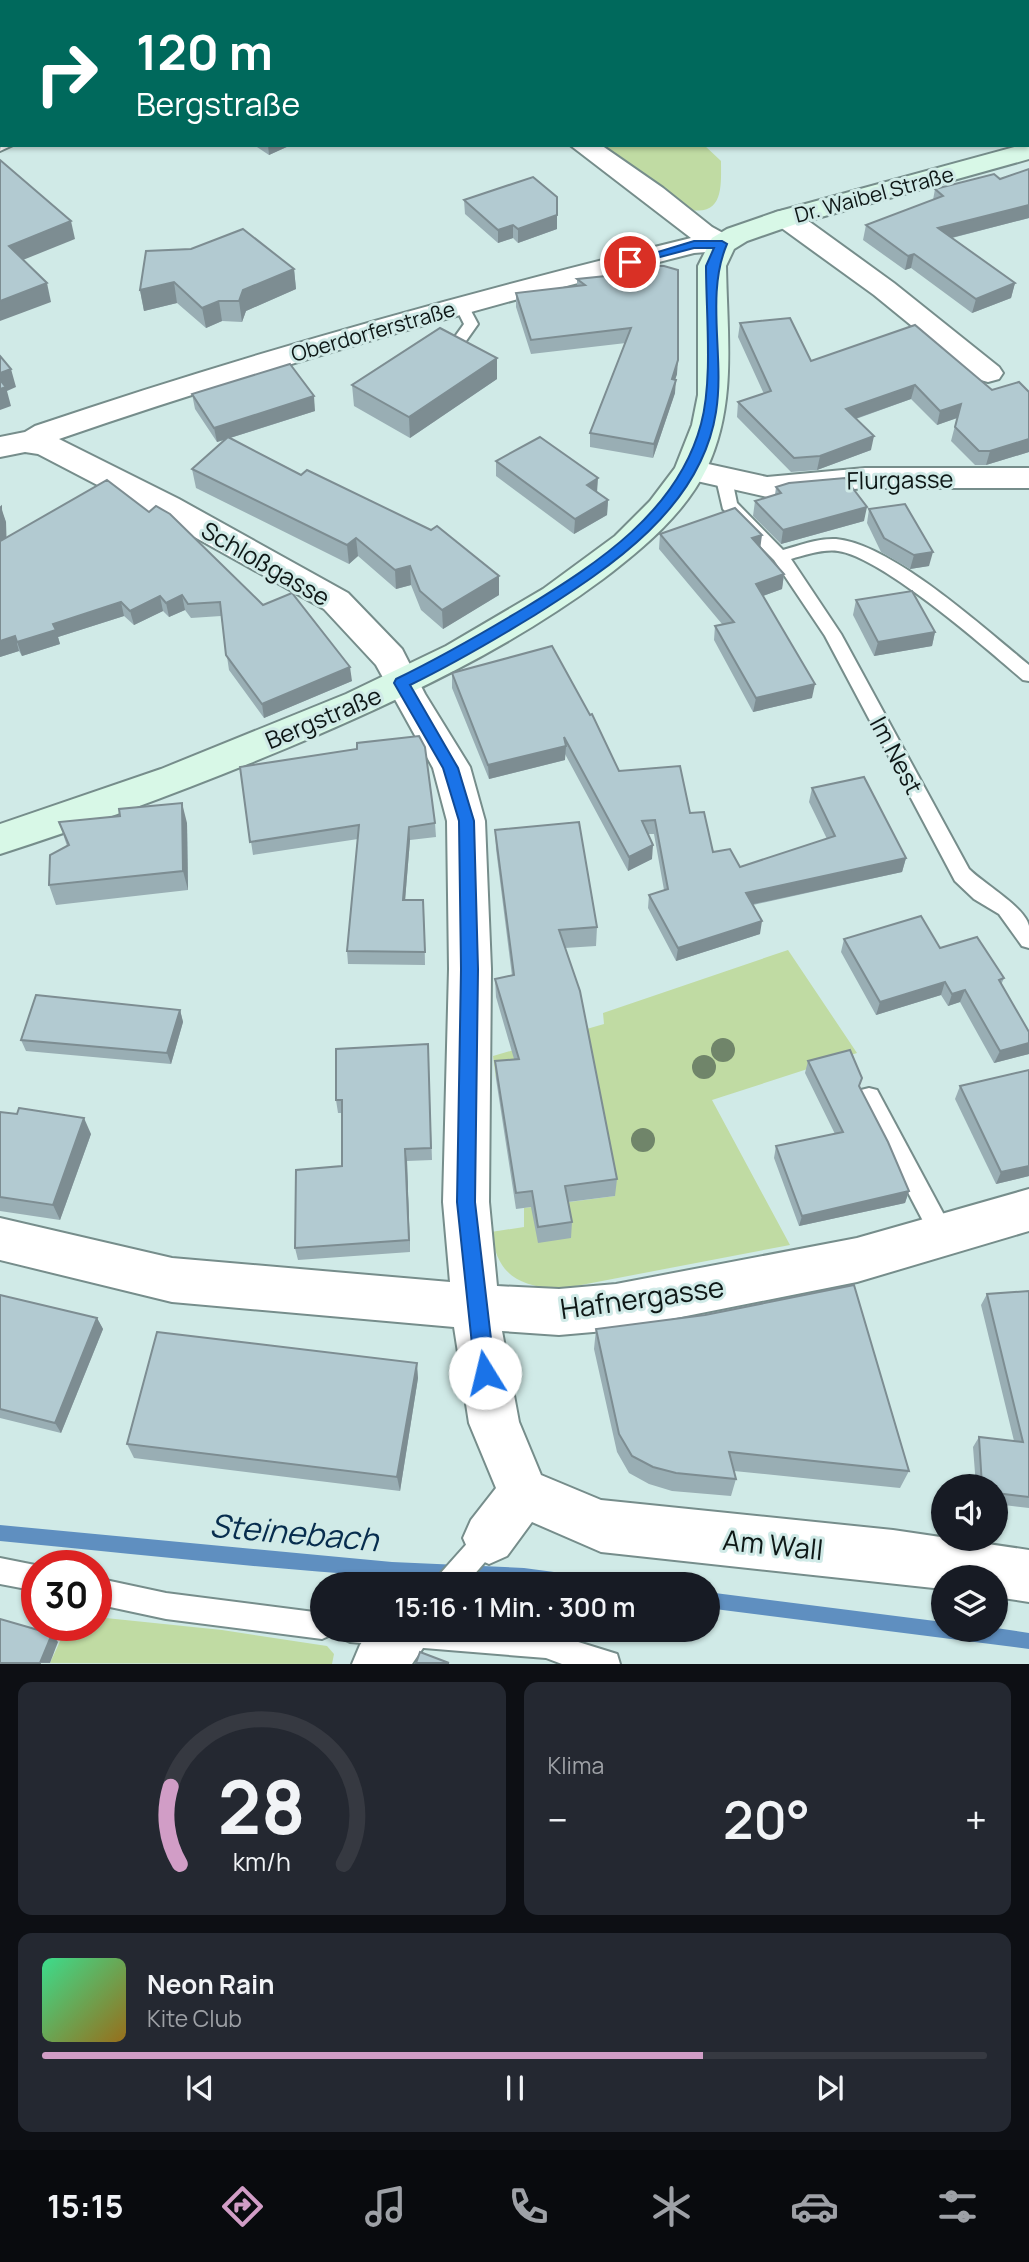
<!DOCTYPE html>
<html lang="de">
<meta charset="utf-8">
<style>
body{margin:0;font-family:Manrope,sans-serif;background:#242831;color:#f1f3f6;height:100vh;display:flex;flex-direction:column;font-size:26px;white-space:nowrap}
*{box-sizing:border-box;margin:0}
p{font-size:23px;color:#9ea1a6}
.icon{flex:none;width:38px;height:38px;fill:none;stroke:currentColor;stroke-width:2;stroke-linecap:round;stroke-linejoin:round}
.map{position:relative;height:1664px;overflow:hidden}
.details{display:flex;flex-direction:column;gap:18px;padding:18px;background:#0d0f14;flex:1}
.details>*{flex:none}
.hud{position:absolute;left:0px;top:0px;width:1029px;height:147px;box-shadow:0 2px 5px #0004;background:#00695c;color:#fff;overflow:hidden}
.controls{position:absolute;left:931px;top:1474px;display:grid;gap:14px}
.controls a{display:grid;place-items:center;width:77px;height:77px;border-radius:50%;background:#171b24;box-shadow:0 2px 5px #0004;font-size:35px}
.speed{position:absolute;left:21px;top:1550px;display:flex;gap:14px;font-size:35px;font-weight:700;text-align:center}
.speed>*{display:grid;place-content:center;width:91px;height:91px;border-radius:50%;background:#171b24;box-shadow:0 2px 5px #0004;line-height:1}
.speed .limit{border:10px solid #d22;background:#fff;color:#111}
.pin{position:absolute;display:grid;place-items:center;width:60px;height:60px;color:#fff;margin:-30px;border:4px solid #fff;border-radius:50%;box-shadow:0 2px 7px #0007}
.me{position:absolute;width:77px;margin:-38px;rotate:351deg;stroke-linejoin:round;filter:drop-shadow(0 0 5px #0008)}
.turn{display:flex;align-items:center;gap:24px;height:147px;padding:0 21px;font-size:32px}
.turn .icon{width:91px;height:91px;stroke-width:2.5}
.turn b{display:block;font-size:49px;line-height:60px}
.big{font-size:52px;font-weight:600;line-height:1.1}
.details .widget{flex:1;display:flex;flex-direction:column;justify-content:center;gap:10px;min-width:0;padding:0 24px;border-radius:14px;background:#242831}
.details .dial{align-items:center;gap:0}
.dial svg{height:182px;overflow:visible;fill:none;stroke:#363941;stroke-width:7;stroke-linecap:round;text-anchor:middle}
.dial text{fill:#f1f3f6;stroke:none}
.song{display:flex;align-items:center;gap:21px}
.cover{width:84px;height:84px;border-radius:10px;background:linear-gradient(135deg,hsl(150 70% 55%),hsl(40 70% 35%))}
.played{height:7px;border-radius:4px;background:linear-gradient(90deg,#d19dc6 70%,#363941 70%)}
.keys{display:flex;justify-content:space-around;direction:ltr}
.heat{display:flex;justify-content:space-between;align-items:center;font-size:38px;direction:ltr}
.details .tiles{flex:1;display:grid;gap:18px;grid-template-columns:1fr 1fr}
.widget:last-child{grid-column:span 2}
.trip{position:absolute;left:310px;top:1572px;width:410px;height:70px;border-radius:35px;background:#171b24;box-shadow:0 2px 5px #0004;font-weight:600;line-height:70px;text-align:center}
.menu{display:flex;height:112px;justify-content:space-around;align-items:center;background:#090b0e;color:#9ea1a6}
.menu .icon{width:49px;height:49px}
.menu .active{color:#d19dc6}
.menu b{font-size:32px;color:#f1f3f6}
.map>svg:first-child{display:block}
</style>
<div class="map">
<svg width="1029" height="1664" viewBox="0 0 1029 1664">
<rect width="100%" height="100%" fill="#d0eae7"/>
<g fill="#c0dba3">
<path d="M599,145H704L721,161C721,184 724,215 692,210Z"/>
<path d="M788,950L857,1053L712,1100L790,1245L555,1290C515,1283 498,1275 491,1232L524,1227V1208L615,1196L496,1079L493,1056L604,1024L603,1013Z"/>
<polygon points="96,1617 222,1630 327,1646 334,1654 332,1664 50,1663 67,1626 96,1626"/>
</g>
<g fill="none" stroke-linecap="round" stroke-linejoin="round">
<g fill="#5f8fc0" fill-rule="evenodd">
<path d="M0,1525L392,1562L524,1568L584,1576L590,1578L592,1584C394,1584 197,1560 0,1541Z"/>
<polygon points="707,1592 943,1622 943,1629 996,1628 1029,1633 1029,1649 707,1608"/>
</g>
<defs>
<g id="service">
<polygon points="987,0 1000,0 1002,2 988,2"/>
<rect x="1027" y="12" width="2" height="8"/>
<polygon points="457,302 470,309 478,324 466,341 461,342 454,338 464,324 459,314 450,306"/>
<path d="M724,474L732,479L737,503L783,550C800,545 819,538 836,539C892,544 985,629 1029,665V681L1023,680C986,648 882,557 838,551C823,549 805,555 791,559L841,634L969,869C984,884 1025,907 1029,926C1029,933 1029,941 1029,948L1022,946L999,914L974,899L955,881L825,636L774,560L723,509L716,479Z"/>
<polygon points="869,1088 877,1090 950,1226 953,1234 950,1242 942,1245 934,1242 858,1097 861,1090"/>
<polygon points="489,1525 498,1529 502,1538 498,1547 466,1584 435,1584 439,1575 480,1529"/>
<polygon points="0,1558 40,1566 37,1566 37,1591 0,1584"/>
<polygon points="96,1578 166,1593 322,1613 322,1629 334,1629 331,1635 322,1639 166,1619 96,1604"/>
<polygon points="337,1629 546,1632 617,1654 620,1664 562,1664 546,1658 350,1642 341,1638"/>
</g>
<g id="minor">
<polygon points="316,0 342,0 315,2"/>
<polygon points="364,0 388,0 389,2 366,2"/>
<polygon points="2,134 2,145 13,145 0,151"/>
<path d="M570,145H601L663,188L712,227L732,238L736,244L732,250L694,253C480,307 268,367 59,439L179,499L348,593L402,649L425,694L470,767L485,821L491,969L489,1202L497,1286L559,1289L616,1284L857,1238L1029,1189V1231L857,1282L616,1330L559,1335L502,1331L519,1422L541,1475L601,1500L893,1530L1029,1550V1602L996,1597V1577H943V1589L601,1552L532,1522L507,1556L489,1564L471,1556L463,1538L471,1520L496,1488L469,1423L454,1327L172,1302L0,1260V1218L172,1258L450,1282L443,1202L449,969L447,821L433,768L376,665L324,609L155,515L38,454L25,452L0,457V437L25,432L35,426C250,353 470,292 691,238Z"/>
<polygon points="786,210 796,212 894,283 999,367 1003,373 999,379 988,382 977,379 874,295 776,224 772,218 776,212"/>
<polygon points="690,460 767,477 865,468 1029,468 1029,488 865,488 767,497 679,477 674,470 679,463"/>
<polygon points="371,1629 430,1629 423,1648 412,1664 352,1664 360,1645"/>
</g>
<path id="secondary" d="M1029,143V159L796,224L747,241L734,249L726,266C727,336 737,404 707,468C685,514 642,549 603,579C506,651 398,701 287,748C193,787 97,823 0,854V824L161,769L346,694L446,646L543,589L615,536L650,501L675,468L692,425L698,395V266L712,238L727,229L776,212Z"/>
</defs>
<use href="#service" stroke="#768d8b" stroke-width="4"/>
<use href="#minor" stroke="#768d8b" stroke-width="4"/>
<use href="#secondary" stroke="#768d8b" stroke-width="4"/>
<use href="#service" fill="#fff" fill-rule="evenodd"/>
<use href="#minor" fill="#fff" fill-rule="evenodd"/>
<use href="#secondary" fill="#d8f8e7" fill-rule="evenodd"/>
</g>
<g fill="#70856a">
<circle cx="723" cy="1050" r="12"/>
<circle cx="704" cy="1067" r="12"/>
<circle cx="643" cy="1140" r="12"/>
</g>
<g fill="#99aeb4">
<polygon points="417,0 732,0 727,2 419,2"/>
<polygon points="254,145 291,145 269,155"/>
<polygon points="1029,169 1029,218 952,238 1015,283 1011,298 972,313 911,268 905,270 863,240 866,225 933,200 935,189 1000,179"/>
<polygon points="464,200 557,229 518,243 513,238 498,243 465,214"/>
<polygon points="146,251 294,269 296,289 246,311 242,322 222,321 206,328 177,303 144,311 140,290"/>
<polygon points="635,273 677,374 675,379 675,393 653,458 590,447 590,433 626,343 531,354 516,307 516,293 577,286 577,279"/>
<polygon points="740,323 811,361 992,390 1029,392 1029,452 986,465 975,465 951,441 957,418 937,425 911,399 856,419 871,450 817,470 791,472 737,417 738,402 764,394 738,337"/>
<polygon points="497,358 497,379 410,438 354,406 352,385"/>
<polygon points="192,394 315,411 230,438 499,576 499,595 443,629 421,610 411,585 396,589 358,556 349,564 196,488 192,469 224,440 217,442 195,409"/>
<polygon points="496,461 597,492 608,500 607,515 574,534 496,476"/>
<polygon points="776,487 864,521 781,544 753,516 755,501 775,495"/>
<polygon points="0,508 6,522 6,537 263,605 352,681 264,718 229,670 221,616 191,618 185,610 169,617 163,611 134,625 124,616 58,637 60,644 22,656 19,651 0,657"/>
<polygon points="869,509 929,566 910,569 881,552 867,523"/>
<polygon points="660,534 761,548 784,574 782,589 763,596 812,698 753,712 714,640 715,626 722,624 659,549"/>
<polygon points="856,600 935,632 932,646 874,656 853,615"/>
<polygon points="452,673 690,813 713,852 740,867 827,839 809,802 812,788 906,858 902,872 753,905 760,934 676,961 648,908 649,895 664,890 654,834 648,834 652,859 628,871 565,754 565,760 489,779 452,688"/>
<polygon points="240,767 435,823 436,837 410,840 405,900 424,913 425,965 348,964 347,951 358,839 253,855"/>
<polygon points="59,822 187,823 188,890 56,905 49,885 67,846"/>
<polygon points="495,830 597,927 596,946 565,948 617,1179 615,1196 568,1202 572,1222 571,1238 538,1243 531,1207 516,1209 496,1079 495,1061 514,1059 496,997 495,979 512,976 496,849"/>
<polygon points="844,939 940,948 1004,978 1001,985 1029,1032 1029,1054 994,1063 960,1002 948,1006 941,995 876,1015 841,952"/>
<polygon points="180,1010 183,1022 171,1064 26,1051 21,1040"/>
<polygon points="428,1044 432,1160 407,1161 410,1252 298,1260 295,1248 342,1166 342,1113 338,1113 336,1100"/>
<polygon points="808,1061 859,1086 909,1191 905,1203 799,1226 774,1158 776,1146 835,1134 805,1073"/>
<polygon points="960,1086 1029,1176 996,1184 955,1099"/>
<polygon points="0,1112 91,1134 60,1220 0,1211"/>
<polygon points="1029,1291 1029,1508 996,1504 996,1486 976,1486 973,1447 979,1437 1014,1441 981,1305 987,1294"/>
<polygon points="0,1295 97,1318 103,1329 61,1433 0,1418"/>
<polygon points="596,1329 909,1471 900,1488 734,1471 736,1479 731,1496 672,1491 649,1484 629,1473 617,1452 594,1349"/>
<polygon points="418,1378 400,1491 134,1458 127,1444"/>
</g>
<g fill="#7d8d92">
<polygon points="686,0 732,0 727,2 686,2"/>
<polygon points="268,145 291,145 269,155"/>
<polygon points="1029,205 1029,218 935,242 938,228"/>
<polygon points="557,215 557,229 518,243 518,229"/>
<polygon points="71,221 75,239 13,264 9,246"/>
<polygon points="513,225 513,238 498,243 498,230"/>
<polygon points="914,254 911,268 905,270 908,256"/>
<polygon points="294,269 296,289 246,311 242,322 239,301 243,290"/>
<polygon points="174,282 177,303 144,311 140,290"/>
<polygon points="47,283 51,302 0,321 0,301"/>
<polygon points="1015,283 1011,298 972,313 976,299"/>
<polygon points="219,301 222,321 206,328 202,308"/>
<polygon points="497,358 497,379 410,438 409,417"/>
<polygon points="678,360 677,374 671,393 672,379"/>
<polygon points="11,369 16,387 7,391 11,406 0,410 0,373"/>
<polygon points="676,380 675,393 653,458 654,444"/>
<polygon points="915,385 911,399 843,423 846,409"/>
<polygon points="314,396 315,411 217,442 214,428"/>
<polygon points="961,404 957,418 937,425 940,411"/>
<polygon points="874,436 871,450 817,470 820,456"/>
<polygon points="1029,439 1029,452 986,465 990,451"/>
<polygon points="598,478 597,493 587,485"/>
<polygon points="608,500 607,515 574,534 575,519"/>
<polygon points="1,507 6,522 7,554 2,540"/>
<polygon points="867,507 864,521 781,544 783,530"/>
<polygon points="762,535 760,550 752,538"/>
<polygon points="356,538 358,556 349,564 347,545"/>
<polygon points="933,552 929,566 910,569 914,555"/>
<polygon points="410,566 411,585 396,589 395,570"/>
<polygon points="784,574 782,589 754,599 756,584"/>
<polygon points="499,576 499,595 443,629 442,610"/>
<polygon points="182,595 185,610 169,617 166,603"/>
<polygon points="160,596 163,611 134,625 130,611"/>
<polygon points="121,602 124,616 58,637 60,644 22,656 17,642 53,624"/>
<polygon points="935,632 932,646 874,656 878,642"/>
<polygon points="15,636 19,651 0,657 0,641"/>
<polygon points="350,667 352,681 264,718 262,704"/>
<polygon points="815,684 812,698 753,712 756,698"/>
<polygon points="566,746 565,760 489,779 488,765"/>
<polygon points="182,803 187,823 188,890 183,871"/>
<polygon points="409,827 410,840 404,913 403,900"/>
<polygon points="653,845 652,859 628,871 629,857"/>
<polygon points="906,858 902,872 744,906 746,893"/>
<polygon points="762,921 760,934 676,961 678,948"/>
<polygon points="945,982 941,995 876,1015 880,1002"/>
<polygon points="965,990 960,1002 948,1006 952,994"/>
<polygon points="180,1010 183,1022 171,1064 167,1053"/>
<polygon points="1029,1043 1029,1054 994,1063 1000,1051"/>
<polygon points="84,1118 91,1134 60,1220 53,1205"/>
<polygon points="405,1149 407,1161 410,1252 409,1240"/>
<polygon points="1029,1166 1029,1176 996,1184 1001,1172"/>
<polygon points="909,1191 905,1203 799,1226 802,1216"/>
<polygon points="97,1318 103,1329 61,1433 55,1423"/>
<polygon points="417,1363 418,1378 400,1491 397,1477"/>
<polygon points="52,1634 58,1642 50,1663 40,1663"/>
</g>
<g fill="#b2cad1" stroke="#7d8d92" stroke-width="2">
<polygon points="438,0 687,0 689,2 440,2"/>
<polygon points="0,160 71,221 9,246 47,283 0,301"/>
<polygon points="1029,169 1029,205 938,228 1015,283 976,299 914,254 908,256 866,225 943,196 935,189 994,174 1000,179"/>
<polygon points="533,177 557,197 557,215 518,229 513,225 498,230 464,200"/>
<polygon points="243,229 294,269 243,290 239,301 219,301 202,308 174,282 140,290 146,251 191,249"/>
<polygon points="635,265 664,266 678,270 678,360 672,379 676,380 654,444 590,433 631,328 531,340 516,293 585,285 577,279 635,273"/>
<polygon points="790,318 811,361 915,325 992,390 1019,382 1029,392 1029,439 990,451 979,451 955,427 961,404 940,411 915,385 846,409 874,436 820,456 794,458 738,402 771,391 740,323"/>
<polygon points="440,328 497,358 409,417 352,385"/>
<polygon points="0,356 11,369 0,373"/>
<polygon points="290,364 314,396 214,428 192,394"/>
<polygon points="0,380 6,387 0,389"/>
<polygon points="228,437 301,475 307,470 431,530 437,526 499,576 442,610 420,591 410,566 395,570 356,538 347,545 192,469"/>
<polygon points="540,437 598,478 587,485 608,500 575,519 496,461"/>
<polygon points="845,478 867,507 783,530 755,501 781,493 776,487 789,483"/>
<polygon points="107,480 149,512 156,506 170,514 263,605 292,593 350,667 262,704 226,655 220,602 188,604 182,595 166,603 160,596 130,611 121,602 53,624 56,630 17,642 15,636 0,641 0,508 1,507 2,540"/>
<polygon points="905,504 933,552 914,555 884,538 869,509"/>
<polygon points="735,508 762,535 752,538 784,574 756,584 815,684 756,698 715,626 734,622 660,534"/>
<polygon points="912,591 935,632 878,642 856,600"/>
<polygon points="552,646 590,715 592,714 619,771 680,766 690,813 704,812 713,852 730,849 740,867 835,836 812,788 864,777 906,858 746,893 762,921 678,948 649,895 668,889 655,820 642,821 653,845 629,857 564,737 566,746 488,765 452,673"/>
<polygon points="419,736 425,747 435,823 409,827 403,900 423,900 425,952 347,951 359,825 250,842 240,767 357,749 357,743"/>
<polygon points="182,803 183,871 49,885 50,855 69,845 59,822 120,816 119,809"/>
<polygon points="579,822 597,927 559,930 580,991 617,1179 565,1186 572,1222 538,1227 532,1191 516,1193 495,1061 519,1059 495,979 514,975 495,830"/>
<polygon points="921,916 940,948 977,937 1004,978 999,980 1029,1032 1029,1043 1000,1051 965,990 952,994 945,982 880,1002 844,939"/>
<polygon points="36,995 180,1010 167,1053 21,1040"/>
<polygon points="428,1044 431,1148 405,1149 409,1240 295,1248 296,1170 342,1166 342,1100 336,1100 336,1049"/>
<polygon points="850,1050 862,1078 859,1086 888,1142 909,1191 802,1216 776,1146 843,1132 808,1061"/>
<polygon points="1029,1070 1029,1166 1001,1172 960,1086"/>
<polygon points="19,1108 84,1118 53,1205 0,1197 0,1112 17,1114"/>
<polygon points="854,1285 909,1471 729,1452 736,1479 676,1473 653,1467 632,1456 619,1434 596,1329 705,1315"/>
<polygon points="1029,1291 1029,1497 996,1493 996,1486 982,1486 979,1437 1023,1442 987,1294"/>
<polygon points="0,1295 97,1318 55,1423 0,1409"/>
<polygon points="157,1332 417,1363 397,1477 127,1444"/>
<polygon points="0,1619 52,1634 40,1663 0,1663"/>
<polygon points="420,1652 449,1663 416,1663"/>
</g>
<path fill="#1a73e8" stroke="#114b97" stroke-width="2" d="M694,241H722L727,244C705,295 725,357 716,412C701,508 611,567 535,615C494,640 453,664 410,685L458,768L474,821L478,969L475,1202L495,1373L492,1380L485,1383L478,1380L475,1373L457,1202L461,969L459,821L443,768L394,683L396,679C441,657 483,633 526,607C598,563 678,511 701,424C713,380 706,313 706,266L714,248H694L630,265L625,262Z"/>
<g text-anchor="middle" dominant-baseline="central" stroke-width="6" stroke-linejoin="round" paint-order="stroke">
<g font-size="21" fill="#0e1716" stroke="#d0eae7">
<text transform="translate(874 194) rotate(-15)">Dr. Waibel Straße</text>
<text transform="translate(373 331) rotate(-16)">Oberdorferstraße</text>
</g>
<g font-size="24" fill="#0e1716" stroke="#d0eae7">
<text transform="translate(900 479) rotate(-1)">Flurgasse</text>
<text transform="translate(266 563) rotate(30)">Schloßgasse</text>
<text transform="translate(323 717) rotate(-23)">Bergstraße</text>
<text transform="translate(897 755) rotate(62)">Im Nest</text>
</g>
<g font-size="28" fill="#0e1716" stroke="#d0eae7">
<text transform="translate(642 1297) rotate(-8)">Hafnergasse</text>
<text transform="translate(773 1544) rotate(6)">Am Wall</text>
</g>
<g font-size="32" font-style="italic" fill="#072d4e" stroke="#d0eae7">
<text transform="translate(294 1532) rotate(5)">Steinebach</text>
</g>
</g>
</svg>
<div class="controls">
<a><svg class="icon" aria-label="sound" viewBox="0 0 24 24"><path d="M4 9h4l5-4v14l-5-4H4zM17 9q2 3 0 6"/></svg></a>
<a><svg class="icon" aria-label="layers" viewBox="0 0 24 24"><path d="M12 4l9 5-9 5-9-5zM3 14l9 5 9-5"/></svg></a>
</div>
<div class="speed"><div class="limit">30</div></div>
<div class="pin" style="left:630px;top:262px;background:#d93025"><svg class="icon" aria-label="arrive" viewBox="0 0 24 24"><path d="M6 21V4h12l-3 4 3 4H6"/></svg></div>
<svg class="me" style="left:485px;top:1373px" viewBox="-20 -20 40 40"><circle r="19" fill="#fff"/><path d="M0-13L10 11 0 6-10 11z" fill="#1a73e8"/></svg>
<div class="trip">15:16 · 1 Min. · 300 m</div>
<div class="hud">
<div class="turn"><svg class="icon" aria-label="right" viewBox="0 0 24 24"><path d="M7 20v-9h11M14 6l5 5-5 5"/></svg><div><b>120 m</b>Bergstraße</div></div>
</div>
</div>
<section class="details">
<div class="tiles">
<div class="widget dial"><svg viewBox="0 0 100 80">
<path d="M14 69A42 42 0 1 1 86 69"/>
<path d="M14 69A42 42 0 0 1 10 35" stroke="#d19dc6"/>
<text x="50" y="56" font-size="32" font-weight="700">28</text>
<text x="50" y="72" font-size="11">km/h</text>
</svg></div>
<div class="widget"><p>Klima</p>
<div class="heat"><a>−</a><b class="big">20°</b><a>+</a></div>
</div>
<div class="widget">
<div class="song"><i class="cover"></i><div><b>Neon Rain</b><p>Kite Club</p></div></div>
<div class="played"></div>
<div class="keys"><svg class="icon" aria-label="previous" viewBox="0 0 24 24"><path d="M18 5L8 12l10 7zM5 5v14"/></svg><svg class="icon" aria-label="pause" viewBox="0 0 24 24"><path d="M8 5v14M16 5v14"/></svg><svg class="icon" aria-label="next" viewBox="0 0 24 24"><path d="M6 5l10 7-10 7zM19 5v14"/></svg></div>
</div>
</div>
</section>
<nav class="menu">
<b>15:15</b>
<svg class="icon active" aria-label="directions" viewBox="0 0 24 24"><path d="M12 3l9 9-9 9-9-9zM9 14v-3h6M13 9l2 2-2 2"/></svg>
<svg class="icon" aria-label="music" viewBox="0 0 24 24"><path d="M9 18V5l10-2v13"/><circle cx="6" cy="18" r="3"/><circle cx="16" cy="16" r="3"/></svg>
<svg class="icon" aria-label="phone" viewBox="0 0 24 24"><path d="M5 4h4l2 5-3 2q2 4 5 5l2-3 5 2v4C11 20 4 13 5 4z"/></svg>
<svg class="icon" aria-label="climate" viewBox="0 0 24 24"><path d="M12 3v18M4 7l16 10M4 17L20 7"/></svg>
<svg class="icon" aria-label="car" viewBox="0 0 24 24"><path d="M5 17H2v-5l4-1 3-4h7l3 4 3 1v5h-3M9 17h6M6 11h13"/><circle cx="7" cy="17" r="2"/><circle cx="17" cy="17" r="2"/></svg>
<svg class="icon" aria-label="filters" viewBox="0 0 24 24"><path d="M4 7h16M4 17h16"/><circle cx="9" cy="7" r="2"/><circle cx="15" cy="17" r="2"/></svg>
</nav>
